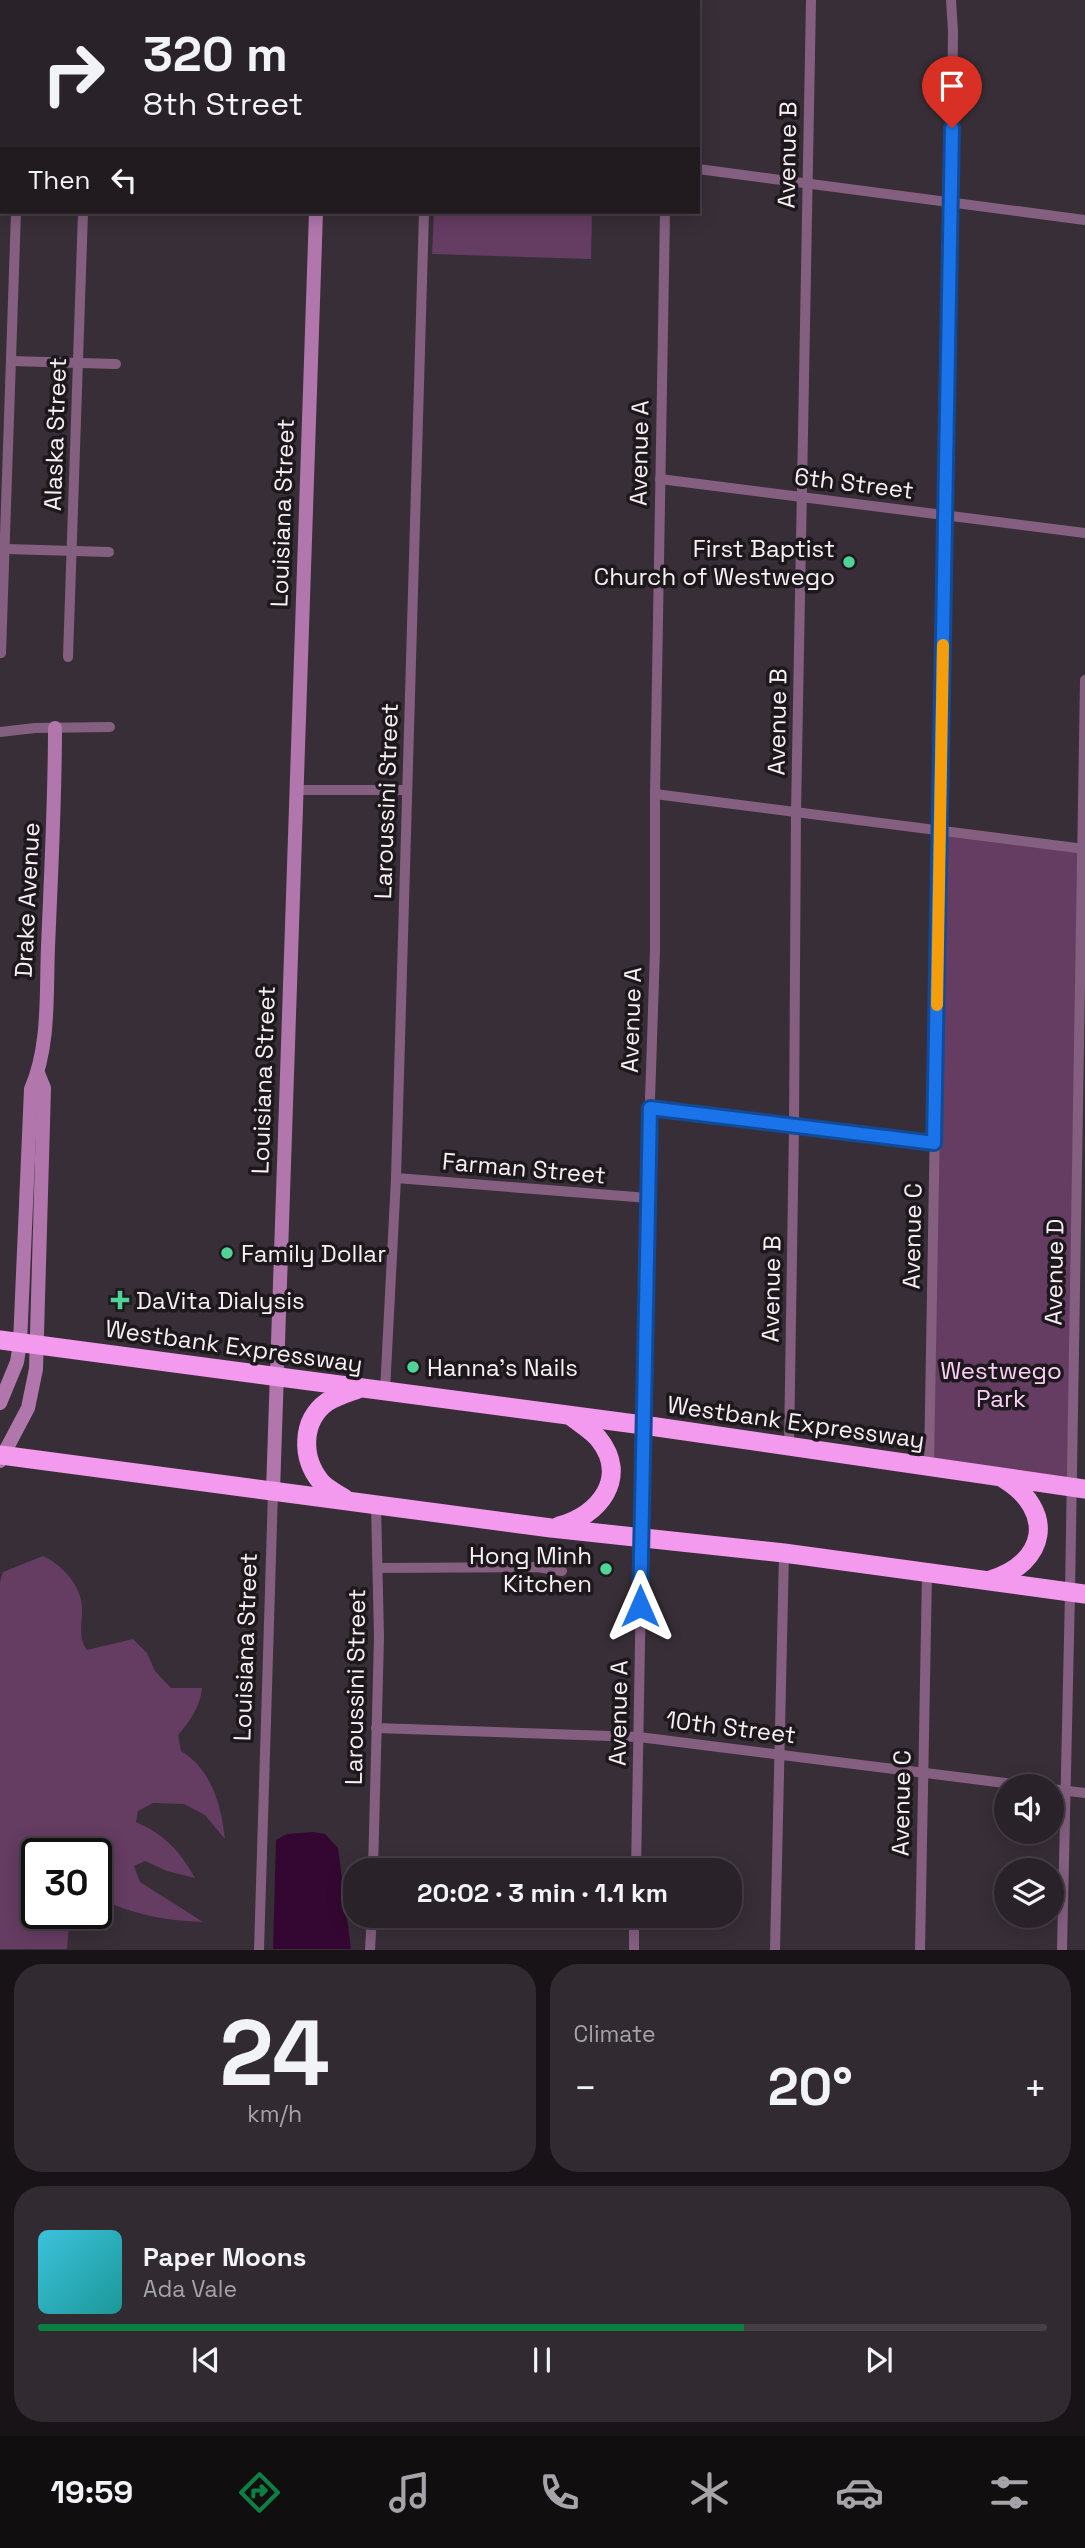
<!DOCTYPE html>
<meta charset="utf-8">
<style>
body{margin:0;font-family:"Space Grotesk",sans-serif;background:#322a31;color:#f1f3f6;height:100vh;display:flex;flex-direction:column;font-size:26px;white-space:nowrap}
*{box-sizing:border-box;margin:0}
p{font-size:23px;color:#a5a4a8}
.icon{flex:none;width:38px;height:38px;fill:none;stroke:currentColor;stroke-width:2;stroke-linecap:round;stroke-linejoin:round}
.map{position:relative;height:1950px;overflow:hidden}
.details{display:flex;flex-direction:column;gap:14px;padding:14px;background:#171317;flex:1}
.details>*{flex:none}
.top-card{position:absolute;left:0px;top:0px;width:700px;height:214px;box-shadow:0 4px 18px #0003,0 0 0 2px #463f46;background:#2a2229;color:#f1f3f6;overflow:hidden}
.fabs{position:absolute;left:994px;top:1774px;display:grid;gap:14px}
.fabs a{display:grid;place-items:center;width:70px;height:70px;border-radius:50%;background:#2a2229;box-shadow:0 4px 18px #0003,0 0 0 2px #463f46;font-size:35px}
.speed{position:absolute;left:21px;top:1838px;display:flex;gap:14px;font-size:35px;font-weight:700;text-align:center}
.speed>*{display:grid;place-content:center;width:91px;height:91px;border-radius:50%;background:#2a2229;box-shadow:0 4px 18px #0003,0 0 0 2px #463f46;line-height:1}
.speed .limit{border:4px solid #111;border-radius:10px;background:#fff;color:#111}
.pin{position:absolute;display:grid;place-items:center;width:60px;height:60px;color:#fff;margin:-72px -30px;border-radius:50% 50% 50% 0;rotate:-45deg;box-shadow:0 0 7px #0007}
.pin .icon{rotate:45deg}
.me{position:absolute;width:77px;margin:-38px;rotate:0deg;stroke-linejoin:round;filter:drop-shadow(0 0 5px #0008)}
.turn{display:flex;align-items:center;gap:24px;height:147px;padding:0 28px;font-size:32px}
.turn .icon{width:91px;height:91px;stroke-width:2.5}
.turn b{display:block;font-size:49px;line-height:60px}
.then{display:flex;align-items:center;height:66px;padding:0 28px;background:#0003;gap:14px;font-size:26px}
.big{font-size:52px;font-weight:700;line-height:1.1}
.details .tile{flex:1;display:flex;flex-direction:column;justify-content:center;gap:10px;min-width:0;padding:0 24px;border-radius:28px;background:#322a31}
.details .dial{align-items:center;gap:0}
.dial b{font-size:91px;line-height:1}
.song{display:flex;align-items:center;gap:21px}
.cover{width:84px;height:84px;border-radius:10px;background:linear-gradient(135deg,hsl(190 70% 55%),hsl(180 70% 35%))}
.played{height:7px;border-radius:4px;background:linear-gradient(90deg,#0b8043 70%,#463f46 70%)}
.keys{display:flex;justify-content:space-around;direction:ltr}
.heat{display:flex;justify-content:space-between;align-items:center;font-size:38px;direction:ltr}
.details .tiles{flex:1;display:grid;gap:14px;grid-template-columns:1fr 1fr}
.tile:last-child{grid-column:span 2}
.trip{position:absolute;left:343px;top:1858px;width:399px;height:70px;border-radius:28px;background:#2a2229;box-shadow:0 4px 18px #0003,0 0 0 2px #463f46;font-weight:700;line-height:70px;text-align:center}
.tabs{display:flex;height:112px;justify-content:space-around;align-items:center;background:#110e10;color:#a5a4a8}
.tabs .icon{width:49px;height:49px}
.tabs .on{color:#0b8043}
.tabs b{font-size:32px;color:#f1f3f6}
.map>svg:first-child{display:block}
</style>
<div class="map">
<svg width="1085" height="1950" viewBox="0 0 1085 1950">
<rect width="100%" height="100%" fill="#382e37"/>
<g fill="#653c62">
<polygon points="434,212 592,212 591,259 432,254"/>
<polygon points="940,830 1082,848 1071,1487 929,1465"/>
<path d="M43,1556C61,1564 81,1585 82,1607C83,1622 77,1636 87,1650L133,1639L147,1653L155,1671L171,1688H202C200,1707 190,1721 178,1735L181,1751C212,1770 221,1805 225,1839L205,1815L184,1804L153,1803L138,1811L136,1822C165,1835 179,1850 195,1878L167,1871L145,1861L134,1866L140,1882L203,1922C165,1921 131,1914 96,1897V1853H37V1913H70L67,1949H0V1582L3,1572Z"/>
</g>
<polygon fill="#330731" points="313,1832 325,1834 338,1848 351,1949 273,1949 276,1840 287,1834"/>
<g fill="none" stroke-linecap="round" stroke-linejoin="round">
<g stroke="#845f80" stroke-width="10">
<polyline points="56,2 56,0"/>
<polyline points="203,2 203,0"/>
<polyline points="434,2 434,0"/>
<polyline points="669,2 669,0"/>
<polyline points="0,98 2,98"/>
<polyline points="698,169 1085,220"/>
<polyline points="11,361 116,364"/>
<polyline points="660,479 1085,533"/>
<polyline points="6,549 109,552"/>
<polyline points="1,653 16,212"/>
<polyline points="68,657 83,212"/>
<polyline points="0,732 35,728 110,727"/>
<polyline points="296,790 407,790"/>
<polyline points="655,794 1085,849"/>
<polyline points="650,1108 935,1143"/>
<polyline points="396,1178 648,1198"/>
<polyline points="385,1391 396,1178 424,212"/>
<polyline points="789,1446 794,1127 796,812 811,0"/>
<polyline points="929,1465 951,201 953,31 951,0"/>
<polyline points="378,1568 537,1567 562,1571"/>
<polyline points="376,1728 639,1737 1037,1787"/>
<polyline points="1052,1789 1085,1793"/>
<polyline points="373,1871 379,1637 376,1505"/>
<polyline points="636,1871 649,1130 655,950 655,794 665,212"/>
<polyline points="259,1950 273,1491"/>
<polyline points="370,1950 372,1916"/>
<polyline points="634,1950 634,1916"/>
<polyline points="775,1950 784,1553"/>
<polyline points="920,1950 927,1574"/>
<polyline points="1062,1950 1070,1593 1085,680"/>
</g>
<g stroke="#b177ad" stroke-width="14">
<polyline points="324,2 324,0"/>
<path d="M0,1403L17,1362L20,1343L31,1089C50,1046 46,993 48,947C51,874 55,801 55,728"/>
<polyline points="0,1461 28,1408 36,1369 44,1088 38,1073"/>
<polyline points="273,1491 316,212"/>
</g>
<g stroke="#f49aee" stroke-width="19">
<polyline points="0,1340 643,1425 1085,1489"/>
<polyline points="0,1455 551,1528 784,1553 1085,1594"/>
<path d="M344,1498C336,1493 327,1489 321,1482C301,1458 301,1421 327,1402C337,1396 347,1393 358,1389"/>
<path d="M559,1526C599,1516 630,1477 598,1438C591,1430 581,1424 572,1417"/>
<path d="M990,1580C1047,1563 1056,1511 1004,1479"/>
</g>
</g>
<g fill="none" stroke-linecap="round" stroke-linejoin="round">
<defs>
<polyline id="route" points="640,1606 650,1108 934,1143 952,128"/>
</defs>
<use href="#route" stroke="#114b97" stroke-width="18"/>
<use href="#route" stroke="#1a73e8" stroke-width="12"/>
<polyline stroke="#f59e0b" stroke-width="12" points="937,1005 943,645"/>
</g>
<g fill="#51d397" stroke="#1c181c" stroke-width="2.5">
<circle cx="849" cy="562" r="7"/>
<circle cx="227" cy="1253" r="7"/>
<path d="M116.5 1289.5h7v7h7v7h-7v7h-7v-7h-7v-7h7z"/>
<circle cx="413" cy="1367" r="7"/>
<circle cx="606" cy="1569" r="7"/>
</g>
<g text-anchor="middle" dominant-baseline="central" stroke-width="7" stroke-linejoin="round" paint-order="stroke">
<g font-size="24" fill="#f6eff5" stroke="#1c181c">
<text transform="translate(787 155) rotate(-89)">Avenue B</text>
<text transform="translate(55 434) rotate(-88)">Alaska Street</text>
<text transform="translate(639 453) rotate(-89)">Avenue A</text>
<text transform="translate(854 483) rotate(7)">6th Street</text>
<text transform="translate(282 513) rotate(-88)">Louisiana Street</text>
<text transform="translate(777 722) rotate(-89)">Avenue B</text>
<text transform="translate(386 801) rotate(-88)">Laroussini Street</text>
<text transform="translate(27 900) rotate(-87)">Drake Avenue</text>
<text transform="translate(631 1020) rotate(-88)">Avenue A</text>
<text transform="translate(263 1080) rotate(-88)">Louisiana Street</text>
<text transform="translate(524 1168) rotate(5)">Farman Street</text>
<text transform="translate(912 1236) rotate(-89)">Avenue C</text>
<text transform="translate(1054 1272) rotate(-89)">Avenue D</text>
<text transform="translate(771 1289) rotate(-89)">Avenue B</text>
<text transform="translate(234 1346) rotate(8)">Westbank Expressway</text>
<text transform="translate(796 1422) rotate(8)">Westbank Expressway</text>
<text transform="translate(245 1647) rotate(-88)">Louisiana Street</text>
<text transform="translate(355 1687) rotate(-89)">Laroussini Street</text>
<text transform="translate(618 1713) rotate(-89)">Avenue A</text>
<text transform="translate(731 1727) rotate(7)">10th Street</text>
<text transform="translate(901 1803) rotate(-89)">Avenue C</text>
</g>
<g font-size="24" fill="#f6eff5" stroke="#1c181c" text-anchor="start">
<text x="835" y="548" text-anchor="end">First Baptist<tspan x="835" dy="28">Church of Westwego</tspan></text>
<text x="241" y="1253">Family Dollar</text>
<text x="136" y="1300">DaVita Dialysis</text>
<text x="427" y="1367">Hanna's Nails</text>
<text x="592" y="1555" text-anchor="end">Hong Minh<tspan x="592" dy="28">Kitchen</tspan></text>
</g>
<g font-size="24" fill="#fbcef6" stroke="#1c181c">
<text x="1001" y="1370">Westwego<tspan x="1001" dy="28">Park</tspan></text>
</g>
</g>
</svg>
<div class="fabs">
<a><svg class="icon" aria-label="sound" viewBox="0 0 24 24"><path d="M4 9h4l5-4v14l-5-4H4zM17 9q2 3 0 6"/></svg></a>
<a><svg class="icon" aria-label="layers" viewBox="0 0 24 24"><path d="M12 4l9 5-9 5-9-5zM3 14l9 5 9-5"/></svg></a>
</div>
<div class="speed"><div class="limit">30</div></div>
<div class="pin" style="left:952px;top:128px;background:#d93025"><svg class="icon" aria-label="arrive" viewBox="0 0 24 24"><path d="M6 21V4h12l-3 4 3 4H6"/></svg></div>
<svg class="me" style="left:640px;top:1606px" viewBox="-20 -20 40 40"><path d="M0-17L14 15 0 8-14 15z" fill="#1a73e8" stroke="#fff" stroke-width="4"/></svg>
<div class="trip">20:02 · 3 min · 1.1 km</div>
<div class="top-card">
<div class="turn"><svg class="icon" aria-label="right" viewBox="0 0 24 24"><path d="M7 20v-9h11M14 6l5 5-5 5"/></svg><div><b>320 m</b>8th Street</div></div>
<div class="then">Then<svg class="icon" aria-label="left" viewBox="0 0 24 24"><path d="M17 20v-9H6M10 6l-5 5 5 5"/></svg></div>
</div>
</div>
<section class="details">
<div class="tiles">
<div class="tile dial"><b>24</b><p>km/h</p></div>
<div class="tile"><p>Climate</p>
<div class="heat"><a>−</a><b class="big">20°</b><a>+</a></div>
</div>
<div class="tile">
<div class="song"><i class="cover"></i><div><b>Paper Moons</b><p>Ada Vale</p></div></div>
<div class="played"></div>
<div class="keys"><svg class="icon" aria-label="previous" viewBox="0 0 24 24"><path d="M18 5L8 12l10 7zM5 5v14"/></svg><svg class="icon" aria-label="pause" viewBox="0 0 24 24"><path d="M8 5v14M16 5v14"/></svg><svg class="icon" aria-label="next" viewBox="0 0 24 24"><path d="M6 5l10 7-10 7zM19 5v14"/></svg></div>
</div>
</div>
</section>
<nav class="tabs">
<b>19:59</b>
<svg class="icon on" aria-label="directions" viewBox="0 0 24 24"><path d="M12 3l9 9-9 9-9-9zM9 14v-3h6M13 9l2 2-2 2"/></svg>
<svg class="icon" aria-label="music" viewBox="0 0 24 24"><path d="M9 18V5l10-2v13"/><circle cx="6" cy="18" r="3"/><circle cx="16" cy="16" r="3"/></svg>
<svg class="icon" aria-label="phone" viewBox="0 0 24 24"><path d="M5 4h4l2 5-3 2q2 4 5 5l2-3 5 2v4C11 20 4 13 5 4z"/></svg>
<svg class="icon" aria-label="climate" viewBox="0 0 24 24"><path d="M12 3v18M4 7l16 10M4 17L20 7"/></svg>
<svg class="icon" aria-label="car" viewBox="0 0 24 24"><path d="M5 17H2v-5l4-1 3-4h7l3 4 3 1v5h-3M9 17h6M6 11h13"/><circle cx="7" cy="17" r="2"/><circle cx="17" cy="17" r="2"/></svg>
<svg class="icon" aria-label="filters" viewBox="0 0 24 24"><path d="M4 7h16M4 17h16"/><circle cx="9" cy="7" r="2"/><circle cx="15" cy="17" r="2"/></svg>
</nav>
